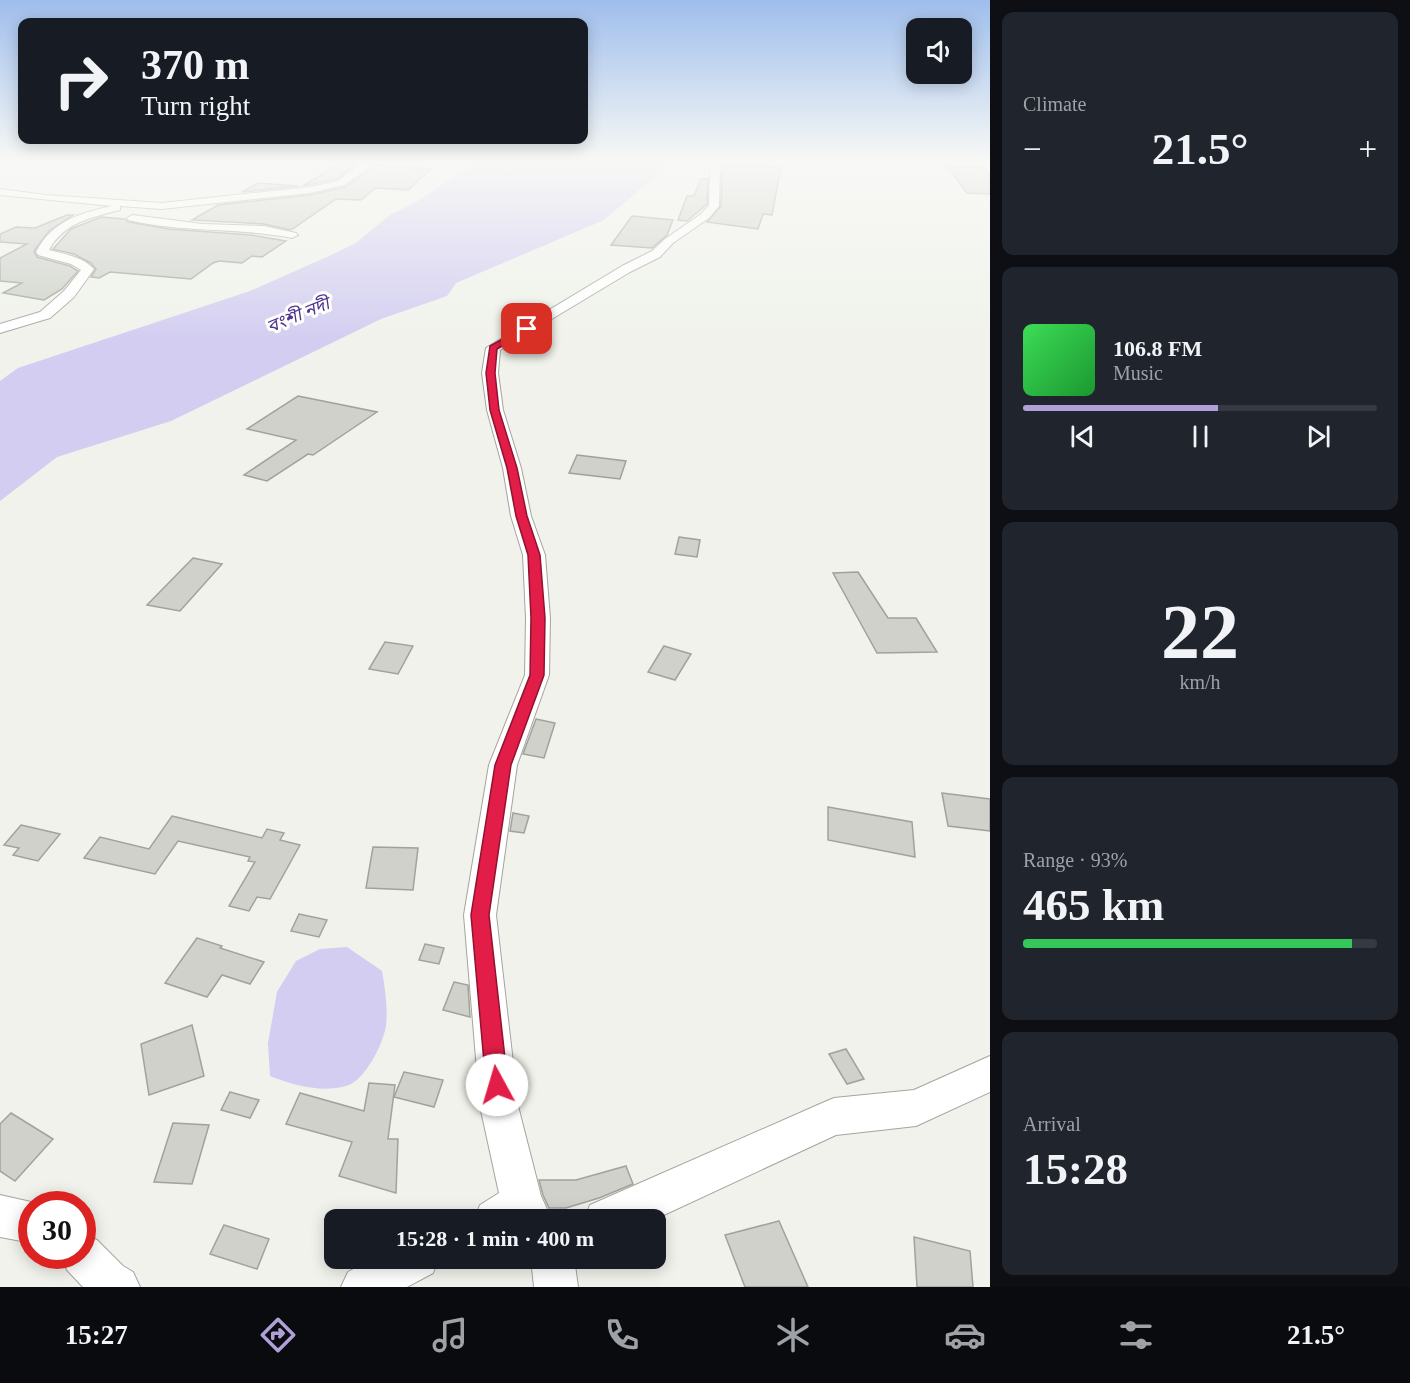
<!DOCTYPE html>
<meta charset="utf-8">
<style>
body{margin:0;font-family:"Times New Roman","Noto Sans Bengali",serif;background:#20242c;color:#f1f3f6;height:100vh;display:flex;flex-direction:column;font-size:22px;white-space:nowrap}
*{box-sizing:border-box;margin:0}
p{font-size:20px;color:#9ea1a6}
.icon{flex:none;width:33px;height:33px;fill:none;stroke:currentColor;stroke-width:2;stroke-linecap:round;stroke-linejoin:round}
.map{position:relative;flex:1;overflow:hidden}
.details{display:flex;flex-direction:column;gap:12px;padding:12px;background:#0d0f14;width:420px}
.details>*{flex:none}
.banner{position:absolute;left:18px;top:18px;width:570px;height:126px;border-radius:12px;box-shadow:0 3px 15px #0003;background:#171b24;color:#f1f3f6;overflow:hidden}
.fabs{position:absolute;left:906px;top:18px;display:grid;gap:12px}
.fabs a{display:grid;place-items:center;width:66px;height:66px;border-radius:12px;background:#171b24;box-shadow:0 3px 15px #0003;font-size:30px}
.speed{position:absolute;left:18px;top:1191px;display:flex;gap:12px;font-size:30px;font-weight:700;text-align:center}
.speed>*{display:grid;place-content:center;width:78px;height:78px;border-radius:50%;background:#171b24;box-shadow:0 3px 15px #0003;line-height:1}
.speed .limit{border:9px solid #d22;background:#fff;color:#111}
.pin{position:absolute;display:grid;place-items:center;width:51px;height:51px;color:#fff;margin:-26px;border-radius:12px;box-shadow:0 3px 9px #0006}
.me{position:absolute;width:66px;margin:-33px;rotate:354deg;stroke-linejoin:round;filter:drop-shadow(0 0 4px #0008)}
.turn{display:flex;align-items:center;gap:21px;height:126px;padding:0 24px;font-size:27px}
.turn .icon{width:78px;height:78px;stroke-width:2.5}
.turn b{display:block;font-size:42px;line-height:51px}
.big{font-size:45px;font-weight:700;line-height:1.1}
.details .tile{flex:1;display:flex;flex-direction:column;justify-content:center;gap:9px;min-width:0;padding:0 21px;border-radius:12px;background:#20242c}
.details .dial{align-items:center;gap:0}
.dial b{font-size:78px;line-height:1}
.song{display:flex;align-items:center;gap:18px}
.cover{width:72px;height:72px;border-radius:9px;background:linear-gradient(135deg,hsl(130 70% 55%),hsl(130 70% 35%))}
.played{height:6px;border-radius:3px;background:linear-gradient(90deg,#b0a0d8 55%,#363941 55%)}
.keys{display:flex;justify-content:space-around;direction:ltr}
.heat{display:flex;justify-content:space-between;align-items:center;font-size:33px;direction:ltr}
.charge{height:9px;border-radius:4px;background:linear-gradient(90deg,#34c759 93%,#363941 0)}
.trip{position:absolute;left:324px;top:1209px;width:342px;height:60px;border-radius:12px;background:#171b24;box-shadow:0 3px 15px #0003;font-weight:700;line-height:60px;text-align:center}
.tabs{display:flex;height:96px;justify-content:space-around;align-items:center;background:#090b0e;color:#9ea1a6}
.tabs .icon{width:42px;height:42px}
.tabs .active{color:#b0a0d8}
.tabs b{font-size:27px;color:#f1f3f6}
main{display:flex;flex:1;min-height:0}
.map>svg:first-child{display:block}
</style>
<main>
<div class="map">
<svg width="990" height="1287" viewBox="0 0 990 1287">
<rect width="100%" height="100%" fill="#f0f2eb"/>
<g fill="#d2cdf1">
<polygon points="475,163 671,163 604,220 456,283 447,296 381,319 171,421 57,457 0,501 0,381 18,368 250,291 329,256 356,243 391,214 413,204"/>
<path d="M347,947L382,971C385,989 388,1008 386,1026C383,1044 365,1081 346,1086C321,1093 293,1085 270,1076L268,1043L277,992L296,961L320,949Z"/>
</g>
<g fill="#cfd1ca" stroke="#a1a29c" stroke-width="1.5">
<polygon points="340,163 355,164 337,179 303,186"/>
<polygon points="726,164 781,167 772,215 763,214 758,229 707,222 721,206 722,175"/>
<polygon points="371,165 431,169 408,190 375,188 361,200 336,199 291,230 264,224 192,220 218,205 310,195 345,187 365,173"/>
<polygon points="947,166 986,168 990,177 990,194 967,193"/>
<polygon points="701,179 708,179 707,204 687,221 678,220 687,196 694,196"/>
<polygon points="258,183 299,186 242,192"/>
<polygon points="67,215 73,215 49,231 34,251 37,257 70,266 78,271 62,289 44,300 3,293 22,283 0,281 0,258 27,244 0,242 0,234 16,227 35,228"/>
<polygon points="632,216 673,220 667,235 652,248 611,245"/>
<polygon points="101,217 125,219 128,222 169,229 251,235 286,241 262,257 252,256 242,263 219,261 213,263 191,279 110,272 99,278 91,277 96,269 91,263 74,254 53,249 71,229"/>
<polygon points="298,396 377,412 313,455 308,454 267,481 244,475 296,440 247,429"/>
<polygon points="577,455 626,461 620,479 569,473"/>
<polygon points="679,537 700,540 697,557 675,554"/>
<polygon points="193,558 222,564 180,611 147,605"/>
<polygon points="858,572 888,618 916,618 937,652 877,653 833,573"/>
<polygon points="385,642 413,646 398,674 369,669"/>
<polygon points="664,646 691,654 675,680 648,672"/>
<polygon points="536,719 555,723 544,758 523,754"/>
<polygon points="942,793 990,799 990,831 948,826"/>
<polygon points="828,807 912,822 915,857 828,840"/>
<polygon points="513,813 529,816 524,833 510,831"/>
<polygon points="172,816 262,838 267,829 284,833 280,840 300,845 270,899 257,897 249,911 229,906 255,862 248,861 250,857 178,841 155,874 84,858 100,837 149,849"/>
<polygon points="21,825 60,834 38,861 13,855 19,848 4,845"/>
<polygon points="373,847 418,848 413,890 366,888"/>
<polygon points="299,914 327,920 319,937 291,931"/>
<polygon points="197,938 222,946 220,948 264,962 250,984 222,975 207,997 165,983"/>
<polygon points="425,944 444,948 439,964 419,960"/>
<polygon points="454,982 468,985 470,1017 443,1010"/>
<polygon points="192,1025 204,1076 149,1095 141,1044"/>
<polygon points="846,1049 864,1079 847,1084 829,1054"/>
<polygon points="404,1072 443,1080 434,1107 394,1097"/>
<polygon points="369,1083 395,1085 388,1139 398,1139 396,1193 339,1176 352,1142 286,1124 300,1093 364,1111"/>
<polygon points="230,1092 259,1100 250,1118 221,1110"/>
<polygon points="11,1113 53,1139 15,1181 0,1171 0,1124"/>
<polygon points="173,1123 209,1125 192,1184 154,1182"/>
<polygon points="626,1166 633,1184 599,1198 566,1208 549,1208 543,1195 539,1180 576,1180"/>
<polygon points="779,1221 808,1287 745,1287 725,1235"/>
<polygon points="224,1225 269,1239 257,1269 210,1254"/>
<polygon points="914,1237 970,1251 973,1287 917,1287"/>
</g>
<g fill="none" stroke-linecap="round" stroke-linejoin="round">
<defs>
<g id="minor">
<path d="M360,163H369L364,171L344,185L310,193L162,209L120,206V210C92,217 63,223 49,250C65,254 83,257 94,269L92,272L74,297L50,318L0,333V324L40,312L64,291L81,270L71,264L38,255L36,252C52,221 80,213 112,206L0,195V189L46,195L162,203L310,187L338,181Z"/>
<polygon points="713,163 723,163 720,173 719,206 709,218 673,243 660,257 630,272 500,350 498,373 503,410 521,468 531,516 545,555 550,618 549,675 517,765 496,915 518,1106 541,1196 552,1220 474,1220 480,1205 499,1193 480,1106 464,915 489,765 525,675 526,618 523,555 511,516 503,468 487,410 482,373 486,348 622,266 652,251 665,239 701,214 709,205 710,173"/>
<path d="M132,215L203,224L264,226L296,233L298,235L292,238C238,227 182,233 128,220L127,218Z"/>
<polygon points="990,1056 990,1092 916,1126 836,1135 653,1220 584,1220 590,1205 820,1104 834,1098 914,1090"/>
<polygon points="0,1195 40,1204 32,1204 32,1243 0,1237"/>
<polygon points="82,1234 97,1240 123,1266 133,1272 140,1287 83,1287 67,1270 61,1256 82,1256"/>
<polygon points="373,1258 439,1258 433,1273 407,1287 341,1287 348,1272"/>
<polygon points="531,1258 574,1258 578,1287 534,1287"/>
</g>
</defs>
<use href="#minor" stroke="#a4a59f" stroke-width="2"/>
<use href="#minor" fill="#fff" fill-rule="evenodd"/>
</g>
<linearGradient id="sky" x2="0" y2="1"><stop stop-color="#9fbeec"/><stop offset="0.47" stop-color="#f8f9f6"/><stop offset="1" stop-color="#f8f9f6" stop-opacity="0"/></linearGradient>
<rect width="990" height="344" fill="url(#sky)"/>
<polygon fill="#e11d48" stroke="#92132f" stroke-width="1.5" points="524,327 531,329 497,349 495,373 499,410 517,468 527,516 540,555 545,618 544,675 511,765 489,915 508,1085 505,1092 497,1095 490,1092 486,1085 471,915 495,765 530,675 531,618 528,555 516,516 507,468 490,410 486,373 490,346"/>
<g text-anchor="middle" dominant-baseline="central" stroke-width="6" stroke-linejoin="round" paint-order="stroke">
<g font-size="18" font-style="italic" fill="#503395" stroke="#fefffb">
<text transform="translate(298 315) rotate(-22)">বংশী নদী</text>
</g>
</g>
</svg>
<div class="fabs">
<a><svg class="icon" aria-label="sound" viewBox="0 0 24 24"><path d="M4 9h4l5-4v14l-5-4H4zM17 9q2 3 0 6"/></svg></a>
</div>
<div class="speed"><div class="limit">30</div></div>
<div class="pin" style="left:527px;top:329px;background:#d93025"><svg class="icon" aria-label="arrive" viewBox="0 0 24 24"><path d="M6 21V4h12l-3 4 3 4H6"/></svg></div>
<svg class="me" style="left:497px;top:1085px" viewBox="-20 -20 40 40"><circle r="19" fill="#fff"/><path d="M0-13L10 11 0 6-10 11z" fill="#e11d48"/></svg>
<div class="trip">15:28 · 1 min · 400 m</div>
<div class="banner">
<div class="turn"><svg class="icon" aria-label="right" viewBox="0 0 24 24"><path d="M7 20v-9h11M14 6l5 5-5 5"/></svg><div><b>370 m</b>Turn right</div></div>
</div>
</div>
<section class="details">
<div class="tile"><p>Climate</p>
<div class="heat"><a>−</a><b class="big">21.5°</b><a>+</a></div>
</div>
<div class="tile">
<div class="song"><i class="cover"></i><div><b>106.8 FM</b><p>Music</p></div></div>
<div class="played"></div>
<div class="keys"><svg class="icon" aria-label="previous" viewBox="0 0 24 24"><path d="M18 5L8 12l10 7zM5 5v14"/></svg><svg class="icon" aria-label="pause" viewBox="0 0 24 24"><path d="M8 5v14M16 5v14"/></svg><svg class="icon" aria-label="next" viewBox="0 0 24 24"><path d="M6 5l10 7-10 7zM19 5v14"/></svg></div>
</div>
<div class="tile dial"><b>22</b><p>km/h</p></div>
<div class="tile"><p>Range · 93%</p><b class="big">465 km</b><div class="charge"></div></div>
<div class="tile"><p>Arrival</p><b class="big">15:28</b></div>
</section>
</main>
<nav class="tabs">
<b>15:27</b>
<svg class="icon active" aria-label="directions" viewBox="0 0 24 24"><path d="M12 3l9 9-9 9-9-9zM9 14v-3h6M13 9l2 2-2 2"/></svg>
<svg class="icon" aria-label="music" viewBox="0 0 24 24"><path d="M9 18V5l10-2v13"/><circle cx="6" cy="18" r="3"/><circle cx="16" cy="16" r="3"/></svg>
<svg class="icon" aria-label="phone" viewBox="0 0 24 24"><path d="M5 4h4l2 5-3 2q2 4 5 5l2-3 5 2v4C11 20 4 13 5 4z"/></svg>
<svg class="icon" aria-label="climate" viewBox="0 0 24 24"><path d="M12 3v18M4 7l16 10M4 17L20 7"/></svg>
<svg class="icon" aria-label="car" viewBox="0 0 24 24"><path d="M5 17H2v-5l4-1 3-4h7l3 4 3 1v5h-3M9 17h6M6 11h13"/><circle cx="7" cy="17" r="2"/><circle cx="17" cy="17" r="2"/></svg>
<svg class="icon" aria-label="filters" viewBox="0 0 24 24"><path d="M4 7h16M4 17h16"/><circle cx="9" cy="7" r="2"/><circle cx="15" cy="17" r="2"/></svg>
<b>21.5°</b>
</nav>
